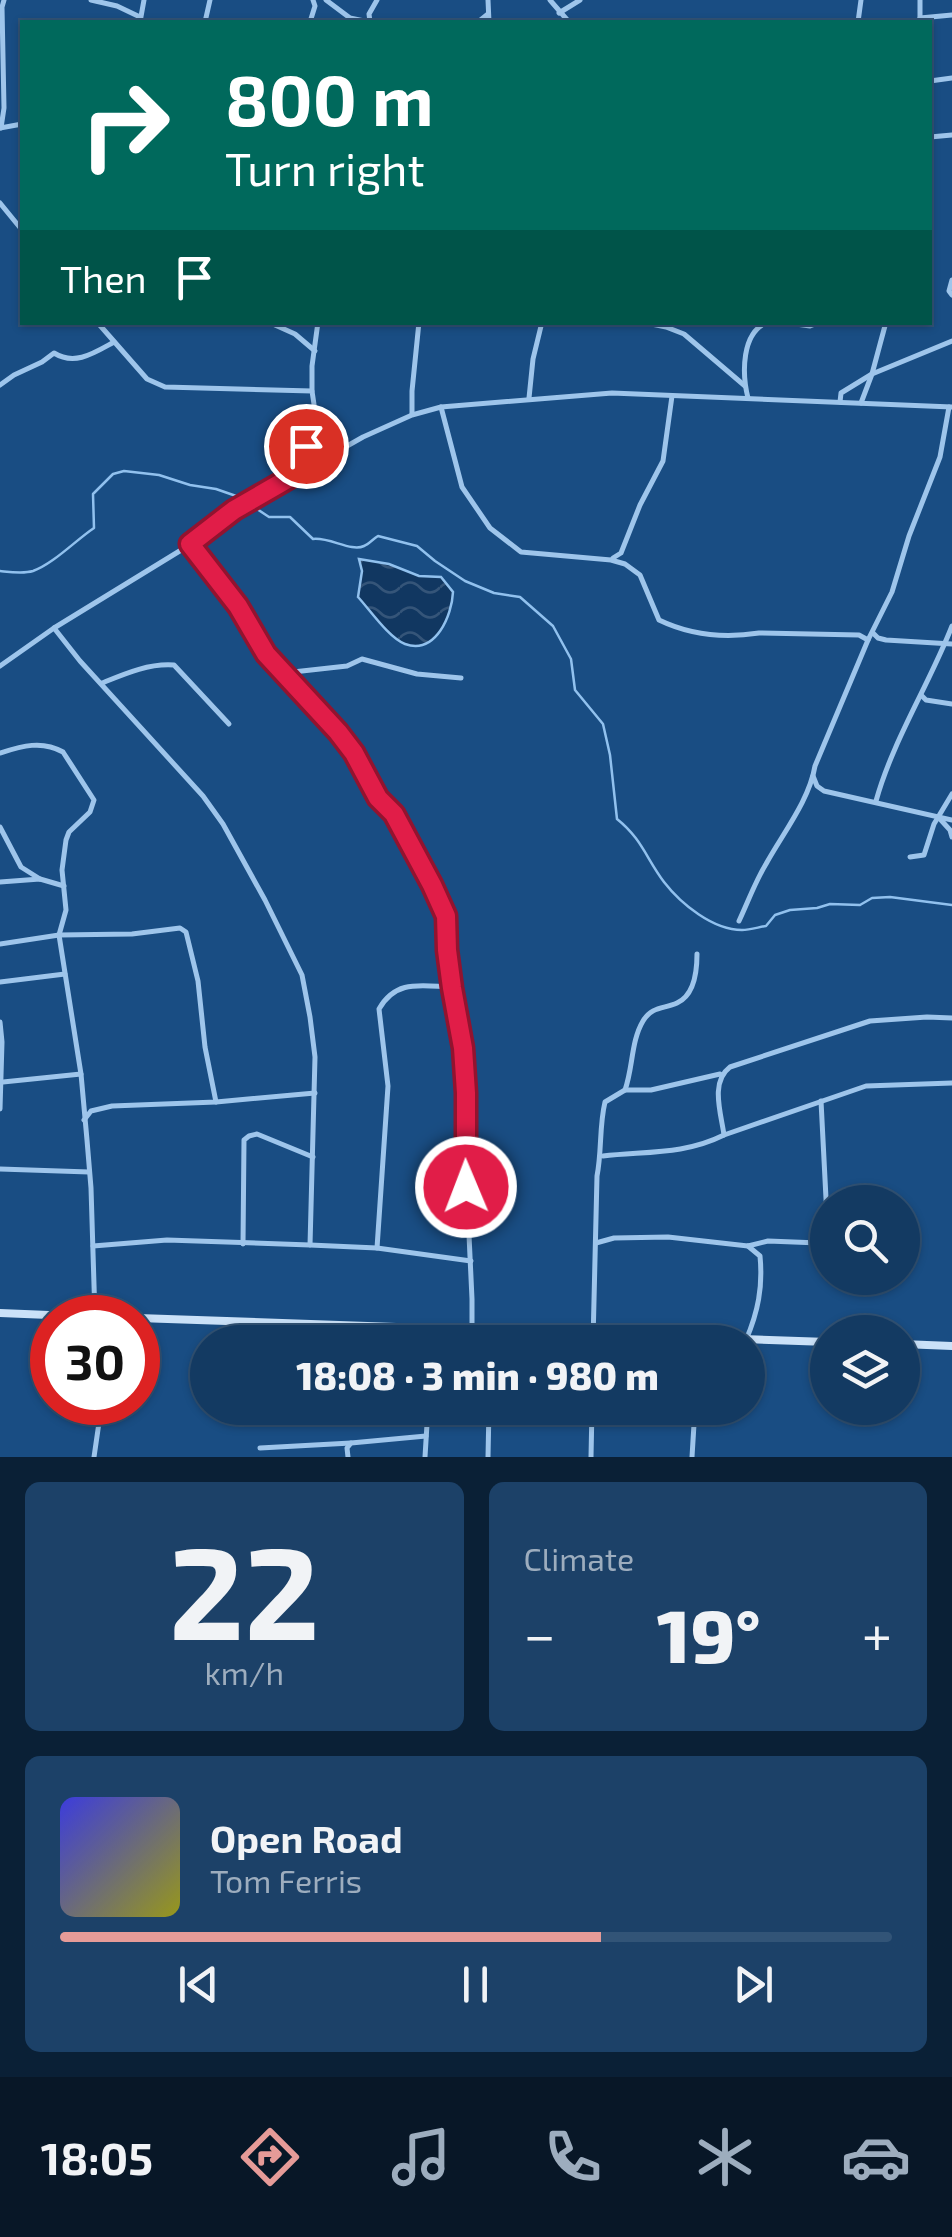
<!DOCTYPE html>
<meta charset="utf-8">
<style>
body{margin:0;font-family:"Exo 2",sans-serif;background:#1c4168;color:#f1f3f6;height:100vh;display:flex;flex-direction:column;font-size:38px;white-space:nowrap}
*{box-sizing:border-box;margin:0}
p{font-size:32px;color:#9dadbe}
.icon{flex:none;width:55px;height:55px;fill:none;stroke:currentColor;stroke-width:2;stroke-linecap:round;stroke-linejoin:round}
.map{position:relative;height:1457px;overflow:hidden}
.side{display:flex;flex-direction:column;gap:25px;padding:25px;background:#0a2036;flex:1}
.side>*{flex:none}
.guide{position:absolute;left:20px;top:20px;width:912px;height:305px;border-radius:0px;box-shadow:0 2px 8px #0004,0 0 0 2px #325477;background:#00695c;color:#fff;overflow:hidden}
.tools{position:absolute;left:810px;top:1185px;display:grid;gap:20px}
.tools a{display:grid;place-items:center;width:110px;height:110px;border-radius:50%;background:#133a62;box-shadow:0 2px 8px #0004,0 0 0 2px #325477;font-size:50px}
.speed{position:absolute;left:30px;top:1295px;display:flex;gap:20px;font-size:50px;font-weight:700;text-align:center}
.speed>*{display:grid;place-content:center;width:130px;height:130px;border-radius:50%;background:#133a62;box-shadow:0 2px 8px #0004,0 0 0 2px #325477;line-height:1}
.speed .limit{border:15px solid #d22;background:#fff;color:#111}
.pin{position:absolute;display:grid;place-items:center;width:85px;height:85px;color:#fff;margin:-42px;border:5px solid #fff;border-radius:50%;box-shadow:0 2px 10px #0007}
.me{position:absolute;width:110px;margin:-55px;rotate:359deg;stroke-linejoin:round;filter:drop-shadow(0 0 8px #0008)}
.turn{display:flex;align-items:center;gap:35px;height:210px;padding:0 40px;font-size:45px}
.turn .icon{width:130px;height:130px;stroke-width:2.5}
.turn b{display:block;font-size:70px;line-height:85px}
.then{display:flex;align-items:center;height:95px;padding:0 40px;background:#0003;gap:20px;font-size:38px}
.big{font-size:75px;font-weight:800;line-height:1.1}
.side .widget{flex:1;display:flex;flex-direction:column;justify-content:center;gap:15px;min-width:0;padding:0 35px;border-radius:15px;background:#1c4168}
.side .dial{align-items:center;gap:0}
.dial b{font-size:130px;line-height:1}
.song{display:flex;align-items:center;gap:30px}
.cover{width:120px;height:120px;border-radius:15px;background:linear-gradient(135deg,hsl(240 70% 55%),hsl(60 70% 35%))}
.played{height:10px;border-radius:5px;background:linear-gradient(90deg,#e69b98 65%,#325477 65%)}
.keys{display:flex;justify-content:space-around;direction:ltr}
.heat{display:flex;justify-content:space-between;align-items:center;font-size:55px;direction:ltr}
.side .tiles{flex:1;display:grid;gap:25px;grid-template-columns:1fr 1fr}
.widget:last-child{grid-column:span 2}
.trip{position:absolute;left:190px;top:1325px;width:575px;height:100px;border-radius:50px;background:#133a62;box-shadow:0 2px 8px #0004,0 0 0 2px #325477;font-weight:800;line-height:100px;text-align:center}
.dock{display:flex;height:160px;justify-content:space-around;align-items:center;background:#081727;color:#9dadbe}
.dock .icon{width:70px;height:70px}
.dock .active{color:#e69b98}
.dock b{font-size:45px;color:#f1f3f6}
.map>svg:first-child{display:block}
</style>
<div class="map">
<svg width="952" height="1457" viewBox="0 0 952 1457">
<defs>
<pattern id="water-waves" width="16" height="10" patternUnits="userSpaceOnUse" patternTransform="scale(2.5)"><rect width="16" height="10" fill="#113761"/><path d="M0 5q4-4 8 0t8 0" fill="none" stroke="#355579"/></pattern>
</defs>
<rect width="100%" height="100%" fill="#194d83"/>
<path fill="url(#water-waves)" stroke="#91c1ee" stroke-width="2.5" d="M359,559L389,564L419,576L441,577L453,592C452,615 436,655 405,644C389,638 370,610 358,597L362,571Z"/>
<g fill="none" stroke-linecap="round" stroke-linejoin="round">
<path stroke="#91c1ee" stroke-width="2.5" d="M0,571C10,572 23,574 33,571C53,564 76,540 94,528L93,494L113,474L124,471L159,475L190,485L216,489L239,497L269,517H290L313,539C330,537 351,552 364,546C369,544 373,539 378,536L417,546L435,561L465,581L494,593L520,597L553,626L571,659L575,690L603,724L610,755L617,819C642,839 646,858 664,882C681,904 713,930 742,930C750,930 759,927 766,926L775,915L790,910L817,908L830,904L860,905L872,898L890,897L952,905"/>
<g stroke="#9ec5eb" stroke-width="5">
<polyline points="91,0 117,6 140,17"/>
<polyline points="326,0 350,18 369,22"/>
<polyline points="488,0 489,22"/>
<polyline points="550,0 569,22"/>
<polyline points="559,13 580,0"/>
<polyline points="920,18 952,15"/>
<polyline points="140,22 144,0"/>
<polyline points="205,22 210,0"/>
<polyline points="310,22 315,6 313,0"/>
<polyline points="370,22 369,14 377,0"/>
<polyline points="478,22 488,14"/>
<polyline points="858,22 861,0"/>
<polyline points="920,22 920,0"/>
<polyline points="930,81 952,78"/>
<polyline points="0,128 22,124"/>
<polyline points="1,128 4,108 2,7 4,0"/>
<polyline points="930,137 952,135"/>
<polyline points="0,203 22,230"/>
<polyline points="952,280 949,291 952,295"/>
<polyline points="97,322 147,379 165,387 312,391 315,411 303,458 305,469"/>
<polyline points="274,322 275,325 295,334 315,351"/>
<polyline points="642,322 666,327 684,334 745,386"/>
<polyline points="782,322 810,326 820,322"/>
<path d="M0,385L14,375L42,362L54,353C75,366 94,353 114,342"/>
<polyline points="312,391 312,366 318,322"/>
<polyline points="529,398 533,359 542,322"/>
<path d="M748,398C742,374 741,332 768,322"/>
<polyline points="840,402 841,393 872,374 952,341"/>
<polyline points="861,403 872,374 886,322"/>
<path d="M441,407L462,487L490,528L521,552L611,560L625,564L640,575L659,620C690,635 726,638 759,633L859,635L868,640"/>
<polyline points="412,414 412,391 419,322"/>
<polyline points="191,544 238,605 267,653 338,731 354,753 378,798 394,814 432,885 446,916 447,950 463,1048 466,1093 464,1128 472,1299 472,1330"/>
<polyline points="613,558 621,553 640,505 663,461 672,396"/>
<polyline points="54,628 80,661 203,796 223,824 265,900 302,975 310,1017 315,1057 310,1245"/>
<polyline points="873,633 878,638 886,640 952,644"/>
<polyline points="0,666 54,628 191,544 234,510 363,437 412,415 441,407 612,393 952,407"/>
<polyline points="284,673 347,666 362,659 417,674 461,678"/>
<path d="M102,683C124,674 149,663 174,665L229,724"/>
<polyline points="922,696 926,700 952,704"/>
<path d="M0,753C22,746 42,740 63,752L94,800L90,812L69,832L66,840L62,870L66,910L59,935L81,1074L87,1140L91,1188L95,1317"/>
<polyline points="813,776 817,786 824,791 952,820"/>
<path d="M876,801C893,740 929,685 952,626"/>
<polyline points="940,819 950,830 952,837"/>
<polyline points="0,827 21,867 40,879"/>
<polyline points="910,857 924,855 934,824 952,794"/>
<polyline points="0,882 40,879 64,886"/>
<path d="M739,921C748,902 755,882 766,864C783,833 809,801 815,766L868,640L892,592L909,536L940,457L949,407"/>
<polyline points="0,944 59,935 132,934 180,928 186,932 198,981 205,1047 216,1102"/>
<polyline points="0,982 65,974"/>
<polyline points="0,1022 2,1042 0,1109"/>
<polyline points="3,1082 81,1074"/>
<polyline points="625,1090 651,1090 720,1074"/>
<polyline points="821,1101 827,1218"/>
<polyline points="84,1120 91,1111 112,1106 216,1102 315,1093"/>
<polyline points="724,1135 866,1086 952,1083"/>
<path d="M603,1156C645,1151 684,1155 724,1135C721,1113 710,1082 730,1067L870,1021L927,1017L952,1018"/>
<polyline points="0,1169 89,1172"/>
<polyline points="596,1243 614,1238 668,1237 748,1246 768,1241 819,1243 826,1235 828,1220"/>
<polyline points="243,1244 244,1140 249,1136 257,1134 313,1157"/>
<polyline points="93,1246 167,1240 310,1245 377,1248 471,1261"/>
<path d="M377,1248L388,1086L379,1009C396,979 421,986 451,987"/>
<path d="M746,1340C758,1312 763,1287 760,1256L748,1246"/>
<polyline points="433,1342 434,1330"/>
<polyline points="500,1342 503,1331"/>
<path d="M593,1342L597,1176C602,1151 599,1127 605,1102L625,1090C633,1068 631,1041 643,1021C652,1006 664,1009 677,1003C695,995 697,971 697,954"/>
<polyline points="260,1448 351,1443"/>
<polyline points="94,1457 102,1402"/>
<polyline points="348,1457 347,1448 351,1443 426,1436"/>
<polyline points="425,1457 428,1408"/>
<polyline points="488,1457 489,1408"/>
<polyline points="591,1457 592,1408"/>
<polyline points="692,1457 695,1408"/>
</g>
<g stroke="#cae1f8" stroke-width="8">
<polyline points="0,1313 122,1318"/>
<polyline points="138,1318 828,1342"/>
<polyline points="902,1344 952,1346"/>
</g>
</g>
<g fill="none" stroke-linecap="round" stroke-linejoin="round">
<defs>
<polyline id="route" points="306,446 303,458 305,469 234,510 190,544 238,606 266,654 338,732 354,753 378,798 394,814 432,885 446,916 447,950 452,988 463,1048 466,1093 466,1187"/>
</defs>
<use href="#route" stroke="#92132f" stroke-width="25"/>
<use href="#route" stroke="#e11d48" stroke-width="18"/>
</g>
</svg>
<div class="tools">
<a><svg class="icon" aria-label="search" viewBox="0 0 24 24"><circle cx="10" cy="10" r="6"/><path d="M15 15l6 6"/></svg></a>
<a><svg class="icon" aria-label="layers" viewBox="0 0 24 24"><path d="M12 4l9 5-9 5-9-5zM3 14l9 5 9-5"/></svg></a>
</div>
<div class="speed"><div class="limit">30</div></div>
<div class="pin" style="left:306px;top:446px;background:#d93025"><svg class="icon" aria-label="arrive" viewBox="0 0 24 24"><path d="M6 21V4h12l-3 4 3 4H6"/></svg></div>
<svg class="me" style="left:466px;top:1187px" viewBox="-20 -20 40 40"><circle r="17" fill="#e11d48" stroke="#fff" stroke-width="3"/><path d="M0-11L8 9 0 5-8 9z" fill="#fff"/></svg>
<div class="trip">18:08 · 3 min · 980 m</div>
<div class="guide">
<div class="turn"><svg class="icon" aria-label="right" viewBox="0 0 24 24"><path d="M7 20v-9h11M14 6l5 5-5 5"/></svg><div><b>800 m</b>Turn right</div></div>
<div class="then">Then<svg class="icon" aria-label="arrive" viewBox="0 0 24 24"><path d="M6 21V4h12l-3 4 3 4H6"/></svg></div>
</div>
</div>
<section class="side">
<div class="tiles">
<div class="widget dial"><b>22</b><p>km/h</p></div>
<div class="widget"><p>Climate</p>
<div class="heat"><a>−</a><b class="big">19°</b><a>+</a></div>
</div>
<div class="widget">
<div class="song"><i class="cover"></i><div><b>Open Road</b><p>Tom Ferris</p></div></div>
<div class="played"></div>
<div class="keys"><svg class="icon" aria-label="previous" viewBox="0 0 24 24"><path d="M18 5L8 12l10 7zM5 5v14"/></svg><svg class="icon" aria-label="pause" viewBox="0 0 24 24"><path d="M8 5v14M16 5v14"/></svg><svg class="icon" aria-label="next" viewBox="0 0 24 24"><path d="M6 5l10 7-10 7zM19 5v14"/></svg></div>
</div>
</div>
</section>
<nav class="dock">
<b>18:05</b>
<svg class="icon active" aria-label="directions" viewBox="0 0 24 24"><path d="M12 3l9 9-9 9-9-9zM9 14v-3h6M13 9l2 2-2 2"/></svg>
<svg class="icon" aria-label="music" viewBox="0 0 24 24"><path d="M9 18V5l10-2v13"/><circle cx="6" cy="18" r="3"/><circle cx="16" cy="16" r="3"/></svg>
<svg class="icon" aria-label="phone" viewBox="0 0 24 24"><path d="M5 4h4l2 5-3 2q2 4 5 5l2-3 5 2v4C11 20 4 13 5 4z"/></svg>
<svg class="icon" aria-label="climate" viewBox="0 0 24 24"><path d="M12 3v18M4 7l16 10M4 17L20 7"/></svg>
<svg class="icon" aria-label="car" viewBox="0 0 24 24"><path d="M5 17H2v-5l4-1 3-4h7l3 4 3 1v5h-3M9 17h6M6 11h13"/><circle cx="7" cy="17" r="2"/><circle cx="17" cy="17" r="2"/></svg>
</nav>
